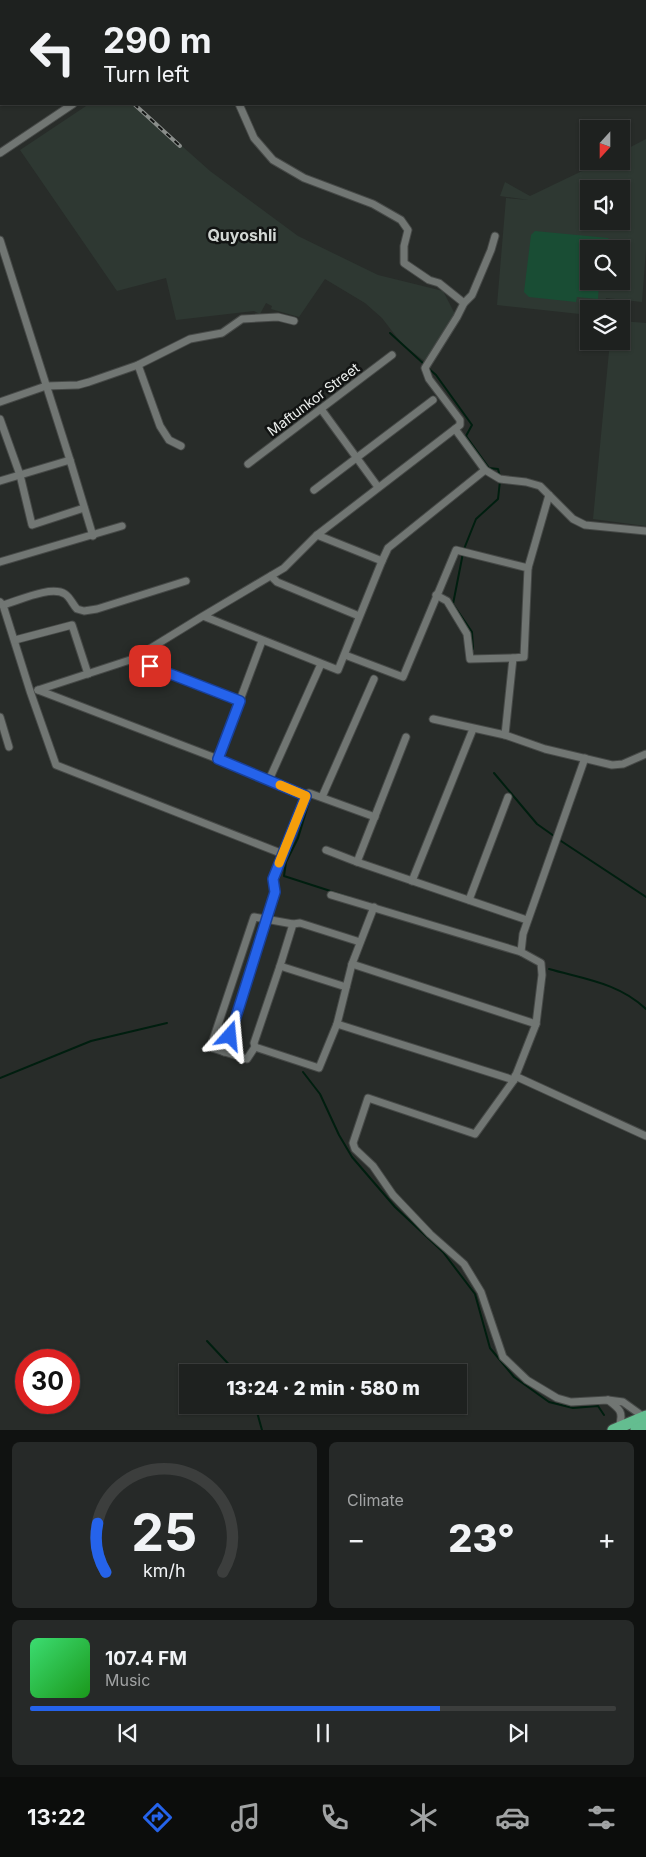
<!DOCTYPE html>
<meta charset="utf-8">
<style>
body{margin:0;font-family:Inter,sans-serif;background:#262928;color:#f1f3f6;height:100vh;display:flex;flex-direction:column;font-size:19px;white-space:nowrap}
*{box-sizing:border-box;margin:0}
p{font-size:16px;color:#a1a3a4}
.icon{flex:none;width:28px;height:28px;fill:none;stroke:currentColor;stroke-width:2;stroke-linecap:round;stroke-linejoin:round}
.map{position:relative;height:1430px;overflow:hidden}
.sheet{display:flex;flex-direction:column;gap:12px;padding:12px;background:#101211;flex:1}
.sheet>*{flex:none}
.banner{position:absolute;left:0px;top:0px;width:646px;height:105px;box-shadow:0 1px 4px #0004,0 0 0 1px #3c3e3d;background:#1e211f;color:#f1f3f6;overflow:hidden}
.needle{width:32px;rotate:201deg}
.tools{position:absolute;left:580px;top:120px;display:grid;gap:10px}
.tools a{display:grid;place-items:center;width:50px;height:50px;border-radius:0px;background:#1e211f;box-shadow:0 1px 4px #0004,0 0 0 1px #3c3e3d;font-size:25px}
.speed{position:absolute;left:15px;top:1349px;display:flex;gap:10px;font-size:25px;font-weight:700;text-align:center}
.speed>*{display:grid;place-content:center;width:65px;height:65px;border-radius:50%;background:#1e211f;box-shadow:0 1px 4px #0004,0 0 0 1px #3c3e3d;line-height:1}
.speed .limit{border:8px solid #d22;background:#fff;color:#111}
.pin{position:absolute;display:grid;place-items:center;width:42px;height:42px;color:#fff;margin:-21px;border-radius:10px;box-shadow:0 2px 8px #0006}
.me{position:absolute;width:55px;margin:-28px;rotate:18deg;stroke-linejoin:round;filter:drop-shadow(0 0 4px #0008)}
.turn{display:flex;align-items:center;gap:18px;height:105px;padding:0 20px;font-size:22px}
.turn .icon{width:65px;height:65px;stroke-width:2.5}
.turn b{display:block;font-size:35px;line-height:42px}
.big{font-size:38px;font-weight:800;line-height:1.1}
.sheet .card{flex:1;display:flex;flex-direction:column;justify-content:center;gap:8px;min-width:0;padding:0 18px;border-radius:8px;background:#262928}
.sheet .dial{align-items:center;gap:0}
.dial svg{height:130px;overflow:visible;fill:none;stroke:#3c3e3d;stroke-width:7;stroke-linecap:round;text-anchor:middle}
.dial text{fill:#f1f3f6;stroke:none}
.song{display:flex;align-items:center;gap:15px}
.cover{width:60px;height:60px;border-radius:8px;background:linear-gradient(135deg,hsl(140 70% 55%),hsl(120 70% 35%))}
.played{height:5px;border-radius:2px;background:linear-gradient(90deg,#2563eb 70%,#3c3e3d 70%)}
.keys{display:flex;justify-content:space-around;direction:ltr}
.heat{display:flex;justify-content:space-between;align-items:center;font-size:28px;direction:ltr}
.sheet .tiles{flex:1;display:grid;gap:12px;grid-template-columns:1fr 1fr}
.card:last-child{grid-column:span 2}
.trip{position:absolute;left:179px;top:1364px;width:288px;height:50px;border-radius:0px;background:#1e211f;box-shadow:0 1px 4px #0004,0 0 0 1px #3c3e3d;font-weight:800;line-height:50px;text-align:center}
.tabs{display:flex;height:80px;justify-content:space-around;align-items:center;background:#0c0d0c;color:#a1a3a4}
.tabs .icon{width:35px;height:35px}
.tabs .on{color:#2563eb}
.tabs b{font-size:22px;color:#f1f3f6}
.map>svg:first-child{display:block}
</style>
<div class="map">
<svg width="646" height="1430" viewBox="0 0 646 1430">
<rect width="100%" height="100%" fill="#282c29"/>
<g fill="#2e3832" fill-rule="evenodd">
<polygon points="89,104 135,104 210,171 298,236 378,275 443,291 456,316 426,362 402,344 382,318 365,303 325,279 299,317 271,309 272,306 266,303 260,314 254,311 176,320 166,278 117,291 20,150"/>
<path d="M646,139V249L642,302L606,298L605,309H589V315L497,305L506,198L529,200L500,196L505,182L530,196L603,161H621V152ZM589,189H621V221H589ZM589,249H621V281H589Z"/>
<polygon points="621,321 646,323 646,526 593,519 610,341 621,341"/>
</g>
<polygon fill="#194d34" points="535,231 608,238 612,243 611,249 589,249 589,281 607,281 607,283 599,283 598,299 577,297 576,302 529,297 524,292 531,235"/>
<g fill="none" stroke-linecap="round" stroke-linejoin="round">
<g stroke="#001e0f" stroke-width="2">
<polyline points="390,333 425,365"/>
<polyline points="428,368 436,375 472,425 466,436 489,468 498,469 500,477"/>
<polyline points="464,549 476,519 498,499 500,481"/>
<polyline points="463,553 453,604 472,632 473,649"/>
<polyline points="494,773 537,824 554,836"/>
<polyline points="309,802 298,838 286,862 284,876 349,897"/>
<polyline points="558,839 646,897"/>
<polyline points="399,912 407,914"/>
<path d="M549,969C584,979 619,983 646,1009"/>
<polyline points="303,1072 320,1094 339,1135 352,1157 395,1207 443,1252 475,1294 490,1348 514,1377 549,1402 573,1408 598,1406 604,1415"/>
<polyline points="0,1078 91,1041 167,1023"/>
<polyline points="207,1341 236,1372"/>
<polyline points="255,1405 262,1430"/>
</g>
<defs>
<g id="minor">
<polyline points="14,0 14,1"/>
<polyline points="245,1 247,0"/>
<polyline points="239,104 254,138 273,160 304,178 373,204 401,220 408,230 404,246 404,263 429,280 439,283 464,303"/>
<polyline points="0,153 73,104"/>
<polyline points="0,240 70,460"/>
<polyline points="138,365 160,426 169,440 181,446"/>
<polyline points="0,402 46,386 78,385 89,382 138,365 190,339 222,333 242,319 278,317 294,321"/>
<polyline points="321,409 378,487"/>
<polyline points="0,419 20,475 32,525 84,508"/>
<polyline points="455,429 485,470 500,479 526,482 540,486 573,519 585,525 646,531"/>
<polyline points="248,464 392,355"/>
<polyline points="0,481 70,460 93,536"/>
<polyline points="314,490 433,400"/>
<polyline points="317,535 460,425 460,420 429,379 425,368 457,317 464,303 472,295 491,250 495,236"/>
<polyline points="382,561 388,548 485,470"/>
<polyline points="0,562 122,526"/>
<polyline points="528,568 549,495"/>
<polyline points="271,576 277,582 359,616"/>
<polyline points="436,595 447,601 467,634 470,659 513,658 505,735"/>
<polyline points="0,602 3,605 30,691 56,765 283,854"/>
<path d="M3,605C18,601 51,585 65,594C70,597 73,605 77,609L84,611L97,609L186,581"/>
<polyline points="15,640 72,625 88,674"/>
<polyline points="345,655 403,677 456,550 528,568 524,657 513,658"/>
<polyline points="133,659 240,701"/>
<polyline points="38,690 133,659 203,616 338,670 382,561 317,535 284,568 203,616"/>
<polyline points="38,690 218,759 306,796 309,793 375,817"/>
<polyline points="0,717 9,747"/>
<polyline points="433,719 505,735 545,749 612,765 623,764 646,754"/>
<polyline points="585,758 523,934 521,952 541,963 542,975 536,1024 514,1080 475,1134 368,1098 353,1143 355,1149 373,1166 393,1195 430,1234 464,1264 481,1292 503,1357 527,1380 557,1398 571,1402 608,1400 623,1402 644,1417"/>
<polyline points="218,759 262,641"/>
<polyline points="269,780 321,664"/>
<polyline points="322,797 374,679"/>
<polyline points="326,850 357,862 527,920"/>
<polyline points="357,862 406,737"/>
<polyline points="412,881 473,729"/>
<polyline points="331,895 521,952"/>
<polyline points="469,900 508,797"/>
<polyline points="293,924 280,966 346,987"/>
<polyline points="352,964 536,1024"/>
<polyline points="280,966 254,1043 255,1047 319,1068 337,1024 352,964 374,907"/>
<polyline points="337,1024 514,1080"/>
<polyline points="255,1047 247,1059 212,1048 211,1046 254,917 293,924 300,923 360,942"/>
<polyline points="224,1052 275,892 273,879 306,796"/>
<polyline points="515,1076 646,1136"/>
<path d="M608,1400C620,1409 624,1412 619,1427"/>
</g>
<g id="trunk">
<polyline points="613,1430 646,1416"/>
<polyline points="636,1430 646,1425"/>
</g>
</defs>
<use href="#minor" stroke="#464947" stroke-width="9"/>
<use href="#trunk" stroke="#464947" stroke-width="13"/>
<use href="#minor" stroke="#717673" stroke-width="7"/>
<use href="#trunk" stroke="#64bd90" stroke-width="11"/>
<defs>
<g id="rail">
<polyline points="285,1 288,0"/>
<polyline points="0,65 1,65"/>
<polyline points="134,104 180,146"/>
</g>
</defs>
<use href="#rail" stroke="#898d8a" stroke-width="4"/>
<use href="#rail" stroke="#121413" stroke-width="2" stroke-dasharray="5.5" stroke-linecap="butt"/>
</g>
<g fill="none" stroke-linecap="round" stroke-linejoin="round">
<defs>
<polyline id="route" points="150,666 240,701 218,759 306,796 273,879 275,892 230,1036"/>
</defs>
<use href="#route" stroke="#184099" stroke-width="12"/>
<use href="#route" stroke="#2563eb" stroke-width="9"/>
<polyline stroke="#f59e0b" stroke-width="9" points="279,863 306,796 280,785"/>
</g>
<g text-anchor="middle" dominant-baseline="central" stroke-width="5" stroke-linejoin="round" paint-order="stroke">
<g font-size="14" fill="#eef1ef" stroke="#121413">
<text transform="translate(313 399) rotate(-37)">Maftunkor Street</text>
</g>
<g font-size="16" font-weight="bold" fill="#d2d7d4" stroke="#121413">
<text x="242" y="235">Quyoshli</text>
</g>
</g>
</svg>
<div class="tools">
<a><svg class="needle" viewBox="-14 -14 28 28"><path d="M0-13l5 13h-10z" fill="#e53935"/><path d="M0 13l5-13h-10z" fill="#a1a3a4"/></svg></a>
<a><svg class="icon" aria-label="sound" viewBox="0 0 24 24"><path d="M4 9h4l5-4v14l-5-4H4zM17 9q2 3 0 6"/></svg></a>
<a><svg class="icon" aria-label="search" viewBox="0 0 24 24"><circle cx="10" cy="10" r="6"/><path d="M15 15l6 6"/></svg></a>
<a><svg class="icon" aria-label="layers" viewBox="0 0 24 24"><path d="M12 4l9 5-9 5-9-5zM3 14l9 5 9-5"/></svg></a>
</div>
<div class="speed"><div class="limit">30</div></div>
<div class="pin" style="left:150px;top:666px;background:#d93025"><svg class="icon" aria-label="arrive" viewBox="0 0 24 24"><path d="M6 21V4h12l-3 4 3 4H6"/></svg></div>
<svg class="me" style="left:230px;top:1036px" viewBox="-20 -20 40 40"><path d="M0-17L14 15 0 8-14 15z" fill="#2563eb" stroke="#fff" stroke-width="4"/></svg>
<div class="trip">13:24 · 2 min · 580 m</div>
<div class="banner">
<div class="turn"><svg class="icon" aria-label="left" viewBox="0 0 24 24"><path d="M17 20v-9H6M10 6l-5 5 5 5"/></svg><div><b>290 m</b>Turn left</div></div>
</div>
</div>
<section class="sheet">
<div class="tiles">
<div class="card dial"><svg viewBox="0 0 100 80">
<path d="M14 69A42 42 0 1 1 86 69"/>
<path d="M14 69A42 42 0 0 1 9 39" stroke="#2563eb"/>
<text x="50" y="56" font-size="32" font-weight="700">25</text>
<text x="50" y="72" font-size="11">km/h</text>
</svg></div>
<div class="card"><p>Climate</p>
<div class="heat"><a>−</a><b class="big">23°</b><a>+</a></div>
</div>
<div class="card">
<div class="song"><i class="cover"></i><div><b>107.4 FM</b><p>Music</p></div></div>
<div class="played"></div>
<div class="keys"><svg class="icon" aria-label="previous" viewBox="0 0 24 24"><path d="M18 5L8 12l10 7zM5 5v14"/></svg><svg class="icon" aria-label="pause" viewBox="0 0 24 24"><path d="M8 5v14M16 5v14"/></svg><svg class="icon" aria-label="next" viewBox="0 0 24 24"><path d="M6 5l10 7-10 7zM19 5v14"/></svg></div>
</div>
</div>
</section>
<nav class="tabs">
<b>13:22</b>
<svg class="icon on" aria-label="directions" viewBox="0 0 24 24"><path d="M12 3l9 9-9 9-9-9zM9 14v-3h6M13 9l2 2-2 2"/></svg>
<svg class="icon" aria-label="music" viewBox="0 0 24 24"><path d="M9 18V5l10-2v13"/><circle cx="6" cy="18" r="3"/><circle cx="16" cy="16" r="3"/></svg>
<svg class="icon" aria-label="phone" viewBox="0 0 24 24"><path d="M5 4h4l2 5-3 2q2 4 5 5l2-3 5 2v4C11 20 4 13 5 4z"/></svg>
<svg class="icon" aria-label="climate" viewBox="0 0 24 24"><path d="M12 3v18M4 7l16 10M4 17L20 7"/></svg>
<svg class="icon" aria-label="car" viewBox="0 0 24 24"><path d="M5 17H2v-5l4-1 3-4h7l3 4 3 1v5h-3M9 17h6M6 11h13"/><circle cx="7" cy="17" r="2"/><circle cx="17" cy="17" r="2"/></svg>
<svg class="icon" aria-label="filters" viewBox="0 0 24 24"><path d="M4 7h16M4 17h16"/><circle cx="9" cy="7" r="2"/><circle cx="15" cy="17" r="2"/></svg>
</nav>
